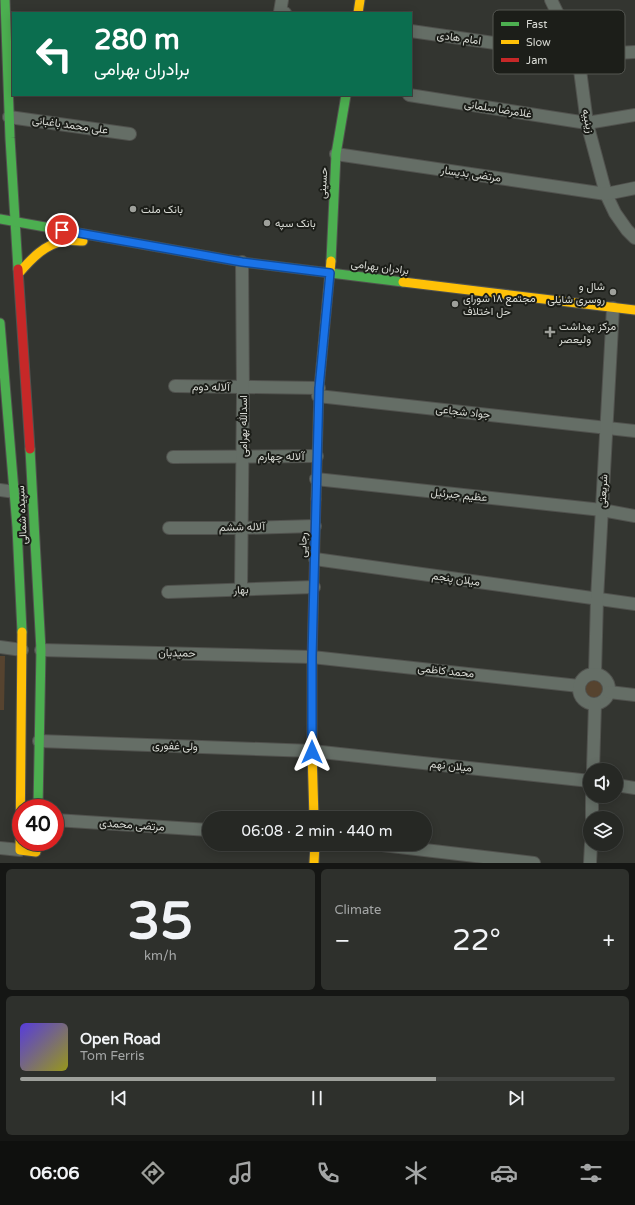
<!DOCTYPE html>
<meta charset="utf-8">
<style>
body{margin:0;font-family:"Varela Round",Vazirmatn,sans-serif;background:#2e302c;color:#f1f3f6;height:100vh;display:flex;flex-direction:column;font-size:15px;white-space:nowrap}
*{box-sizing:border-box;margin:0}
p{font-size:13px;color:#a4a6a6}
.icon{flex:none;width:22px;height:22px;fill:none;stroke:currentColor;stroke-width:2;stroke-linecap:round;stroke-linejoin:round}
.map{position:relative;height:863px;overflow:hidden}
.sheet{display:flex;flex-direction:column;gap:6px;padding:6px;background:#151614;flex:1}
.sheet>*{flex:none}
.banner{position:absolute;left:12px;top:12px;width:400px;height:84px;border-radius:0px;box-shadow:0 2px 10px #0003,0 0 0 1px #424441;background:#0b6e4f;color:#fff;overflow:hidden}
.buttons{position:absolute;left:583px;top:763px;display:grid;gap:8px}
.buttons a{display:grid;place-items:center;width:40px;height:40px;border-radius:50%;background:#262824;box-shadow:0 2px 10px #0003,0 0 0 1px #424441;font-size:20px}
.speed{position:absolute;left:12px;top:799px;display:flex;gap:8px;font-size:20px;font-weight:700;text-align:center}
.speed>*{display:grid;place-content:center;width:52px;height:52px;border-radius:50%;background:#262824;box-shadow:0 2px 10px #0003,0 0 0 1px #424441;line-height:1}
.speed .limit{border:6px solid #d22;background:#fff;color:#111}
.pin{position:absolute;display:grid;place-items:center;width:34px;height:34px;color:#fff;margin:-17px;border:2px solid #fff;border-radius:50%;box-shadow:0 1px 4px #0007}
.me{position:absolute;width:44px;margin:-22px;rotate:0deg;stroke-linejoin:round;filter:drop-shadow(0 0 3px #0008)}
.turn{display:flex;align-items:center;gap:14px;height:84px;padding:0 16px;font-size:18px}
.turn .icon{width:52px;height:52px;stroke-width:2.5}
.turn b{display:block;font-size:28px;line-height:34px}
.big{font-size:30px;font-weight:600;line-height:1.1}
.sheet .widget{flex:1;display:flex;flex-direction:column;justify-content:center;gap:6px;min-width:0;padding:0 14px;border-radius:6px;background:#2e302c}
.sheet .dial{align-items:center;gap:0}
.dial b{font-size:52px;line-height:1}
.song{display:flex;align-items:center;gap:12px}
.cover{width:48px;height:48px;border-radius:6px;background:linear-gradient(135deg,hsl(250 70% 55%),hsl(60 70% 35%))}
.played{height:4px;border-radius:2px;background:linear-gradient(90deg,#9ea09b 70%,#424441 70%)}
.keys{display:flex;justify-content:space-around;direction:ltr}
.heat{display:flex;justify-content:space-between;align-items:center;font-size:22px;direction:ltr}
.sheet .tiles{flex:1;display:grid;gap:6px;grid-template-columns:1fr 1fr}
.widget:last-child{grid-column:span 2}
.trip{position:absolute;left:202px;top:811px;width:230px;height:40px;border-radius:20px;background:#262824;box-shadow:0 2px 10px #0003,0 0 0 1px #424441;font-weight:600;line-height:40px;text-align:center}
.menu{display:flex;height:64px;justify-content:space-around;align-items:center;background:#0f100e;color:#a4a6a6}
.menu .icon{width:28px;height:28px}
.menu .on{color:#9ea09b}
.menu b{font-size:18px;color:#f1f3f6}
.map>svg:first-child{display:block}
</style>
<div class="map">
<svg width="635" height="863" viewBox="0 0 635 863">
<rect width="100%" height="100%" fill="#333530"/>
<g fill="#56432f">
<polygon points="0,656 5,656 4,710 0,710"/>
<circle cx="594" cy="688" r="13"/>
</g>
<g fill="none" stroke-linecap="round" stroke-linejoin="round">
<defs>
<g id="street">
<polyline points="282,0 280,12 285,13"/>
<polyline points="551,0 578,55 587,123 606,194 615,213 627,230 635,238"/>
<polyline points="411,31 578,55 635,52"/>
<polyline points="409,95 587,123 635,115"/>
<polyline points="9,117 130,134"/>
<polyline points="336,154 606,194 635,188"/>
<polyline points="175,386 319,388"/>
<polyline points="318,396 635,431"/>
<polyline points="173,457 317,456"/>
<polyline points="316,479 602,510 635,516"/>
<polyline points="0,490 15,492"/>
<polyline points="169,528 242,528 315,526"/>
<polyline points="315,559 635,604"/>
<polyline points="241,590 243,396 242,262"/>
<polyline points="168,592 314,587"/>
<polyline points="0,647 22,650"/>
<polyline points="41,650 312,657 579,686"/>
<polyline points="595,673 597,599 613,308"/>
<circle cx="594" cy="689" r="15"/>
<polyline points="609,692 635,695"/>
<polyline points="39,741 312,751 590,781"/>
<polyline points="593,770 595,704"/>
<polyline points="616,785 635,788"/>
<polyline points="592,818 592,796"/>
<polyline points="55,820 209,830"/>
<polyline points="374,844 534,863"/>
<polyline points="0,848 20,850"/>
<polyline points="590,863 591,844"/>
</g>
<g id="fast">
<polyline points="5,0 10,138 18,269"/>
<polyline points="0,219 242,262 403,282"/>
<polyline points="331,261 336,154 346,95"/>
<polyline points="0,323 17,527 22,632"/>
<polyline points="30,449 41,650 38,808"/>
</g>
<g id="slow">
<polyline points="358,13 360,0"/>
<path d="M19,273C31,259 45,244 64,241C70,240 77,241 83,241"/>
<polyline points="403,282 635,310"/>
<polyline points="316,499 319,388 331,261"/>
<polyline points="22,632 20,850 36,852"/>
<polyline points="312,660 312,751 314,818"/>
<polyline points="314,863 315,844"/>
</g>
<g id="jam">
<polyline points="18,269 30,449"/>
<polyline points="312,660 316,499"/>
</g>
</defs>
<use href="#street" stroke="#51524e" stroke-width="14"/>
<use href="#fast" stroke="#51524e" stroke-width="11"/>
<use href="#slow" stroke="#51524e" stroke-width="11"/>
<use href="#jam" stroke="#51524e" stroke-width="11"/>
<use href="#street" stroke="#656e66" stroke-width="12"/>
<use href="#fast" stroke="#4caf50" stroke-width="9"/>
<use href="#slow" stroke="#ffc107" stroke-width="9"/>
<use href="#jam" stroke="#c62828" stroke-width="9"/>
</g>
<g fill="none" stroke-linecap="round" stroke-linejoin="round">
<defs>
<polyline id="route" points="62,230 242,262 330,273 319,388 312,657 312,752"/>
</defs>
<use href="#route" stroke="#114b97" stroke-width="10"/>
<use href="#route" stroke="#1a73e8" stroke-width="7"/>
</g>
<g fill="#9ea09b" stroke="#1c1e19" stroke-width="1.5">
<circle cx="133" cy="209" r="4"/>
<circle cx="267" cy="223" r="4"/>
<circle cx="613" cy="292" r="4"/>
<circle cx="455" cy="304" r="4"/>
<path d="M548 326h4v4h4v4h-4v4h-4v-4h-4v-4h4z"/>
</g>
<g text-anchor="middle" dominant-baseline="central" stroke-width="4" stroke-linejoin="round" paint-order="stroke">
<g font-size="11" fill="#d8dad4" stroke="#1c1e19">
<text transform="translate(459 38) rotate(8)">امام هادی</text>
<text transform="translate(498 109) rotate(9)">غلامرضا سلمانی</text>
<text transform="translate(588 121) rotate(79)">زینبیه</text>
<text transform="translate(70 125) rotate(8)">علی محمد باغبانی</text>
<text transform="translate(471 174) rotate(8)">مرتضی بدیسار</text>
<text transform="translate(323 183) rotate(-87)">حسینی</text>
<text transform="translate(380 267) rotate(7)">برادران بهرامی</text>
<text transform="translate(211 387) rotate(1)">آلاله دوم</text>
<text transform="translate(463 412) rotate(6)">جواد شجاعی</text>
<text transform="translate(243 426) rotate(-90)">اسدالله بهرامی</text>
<text x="281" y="456">آلاله چهارم</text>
<text transform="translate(603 491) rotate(-87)">شریعتی</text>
<text transform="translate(459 495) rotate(6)">عظیم جبرئیل</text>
<text transform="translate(22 515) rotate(-93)">سپیده شمالی</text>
<text transform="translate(242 527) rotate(-1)">آلاله ششم</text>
<text transform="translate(303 545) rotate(-89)">رجایی</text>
<text transform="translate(456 579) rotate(8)">میلان پنجم</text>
<text transform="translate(241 590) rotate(-2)">بهار</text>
<text transform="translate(177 653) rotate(1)">حمیدیان</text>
<text transform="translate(446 671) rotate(6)">محمد کاظمی</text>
<text transform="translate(175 746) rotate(2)">ولی غفوری</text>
<text transform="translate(451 766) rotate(6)">میلان نهم</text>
<text transform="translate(132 825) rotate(4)">مرتضی محمدی</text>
</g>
<g font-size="11" fill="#d8dad4" stroke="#1c1e19" text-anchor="start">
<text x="141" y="209">بانک ملت</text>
<text x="275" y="223">بانک سپه</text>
<text x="605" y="286" text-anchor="end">شال و<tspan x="605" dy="13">روسری شایلی</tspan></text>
<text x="463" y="298">مجتمع ۱۸ شورای<tspan x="463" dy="13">حل اختلاف</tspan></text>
<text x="559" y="326">مرکز بهداشت<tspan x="559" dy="13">ولیعصر</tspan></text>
</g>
</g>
<rect x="493" y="10" width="132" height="64" rx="6" fill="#1c1e19" stroke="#545651" stroke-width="1"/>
<rect x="501" y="22" width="18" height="4" fill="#4caf50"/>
<rect x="501" y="40" width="18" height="4" fill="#ffc107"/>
<rect x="501" y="58" width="18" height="4" fill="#c62828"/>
<g font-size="11" fill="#d8dad4">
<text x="526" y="28">Fast</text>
<text x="526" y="46">Slow</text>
<text x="526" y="64">Jam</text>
</g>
</svg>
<div class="buttons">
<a><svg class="icon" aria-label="sound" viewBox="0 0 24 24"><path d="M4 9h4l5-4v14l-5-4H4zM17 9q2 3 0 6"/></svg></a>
<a><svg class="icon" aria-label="layers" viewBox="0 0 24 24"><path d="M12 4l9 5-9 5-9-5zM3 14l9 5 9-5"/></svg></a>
</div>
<div class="speed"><div class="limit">40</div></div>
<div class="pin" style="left:62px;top:230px;background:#d93025"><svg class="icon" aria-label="arrive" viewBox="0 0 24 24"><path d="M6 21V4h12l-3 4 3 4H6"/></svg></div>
<svg class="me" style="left:312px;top:752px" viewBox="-20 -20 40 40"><path d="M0-17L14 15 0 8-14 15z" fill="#1a73e8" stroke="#fff" stroke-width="4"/></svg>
<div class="trip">06:08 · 2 min · 440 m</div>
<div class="banner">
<div class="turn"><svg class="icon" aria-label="left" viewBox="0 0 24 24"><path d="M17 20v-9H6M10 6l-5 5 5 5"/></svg><div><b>280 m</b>برادران بهرامی</div></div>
</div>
</div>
<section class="sheet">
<div class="tiles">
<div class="widget dial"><b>35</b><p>km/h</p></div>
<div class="widget"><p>Climate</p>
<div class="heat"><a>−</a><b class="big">22°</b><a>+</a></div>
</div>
<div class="widget">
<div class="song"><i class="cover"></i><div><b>Open Road</b><p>Tom Ferris</p></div></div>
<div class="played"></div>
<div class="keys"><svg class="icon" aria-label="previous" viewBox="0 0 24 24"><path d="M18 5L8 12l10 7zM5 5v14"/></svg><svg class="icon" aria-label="pause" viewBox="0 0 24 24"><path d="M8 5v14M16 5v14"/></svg><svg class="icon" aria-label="next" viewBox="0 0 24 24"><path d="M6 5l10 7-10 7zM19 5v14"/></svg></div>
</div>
</div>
</section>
<nav class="menu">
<b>06:06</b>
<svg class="icon on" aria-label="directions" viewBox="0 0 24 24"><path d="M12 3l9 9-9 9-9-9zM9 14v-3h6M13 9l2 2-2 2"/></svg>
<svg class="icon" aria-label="music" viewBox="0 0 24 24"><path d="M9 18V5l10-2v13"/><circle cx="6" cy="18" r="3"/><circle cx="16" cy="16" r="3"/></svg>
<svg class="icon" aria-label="phone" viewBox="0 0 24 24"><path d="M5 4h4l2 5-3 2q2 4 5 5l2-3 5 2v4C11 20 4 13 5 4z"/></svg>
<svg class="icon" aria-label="climate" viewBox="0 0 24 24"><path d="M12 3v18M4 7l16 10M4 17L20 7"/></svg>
<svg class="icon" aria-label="car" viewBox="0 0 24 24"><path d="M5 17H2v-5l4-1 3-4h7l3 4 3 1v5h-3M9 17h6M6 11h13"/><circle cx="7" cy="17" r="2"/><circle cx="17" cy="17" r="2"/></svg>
<svg class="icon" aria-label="filters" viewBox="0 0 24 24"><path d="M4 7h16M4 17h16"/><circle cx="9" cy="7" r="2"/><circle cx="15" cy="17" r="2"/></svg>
</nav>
